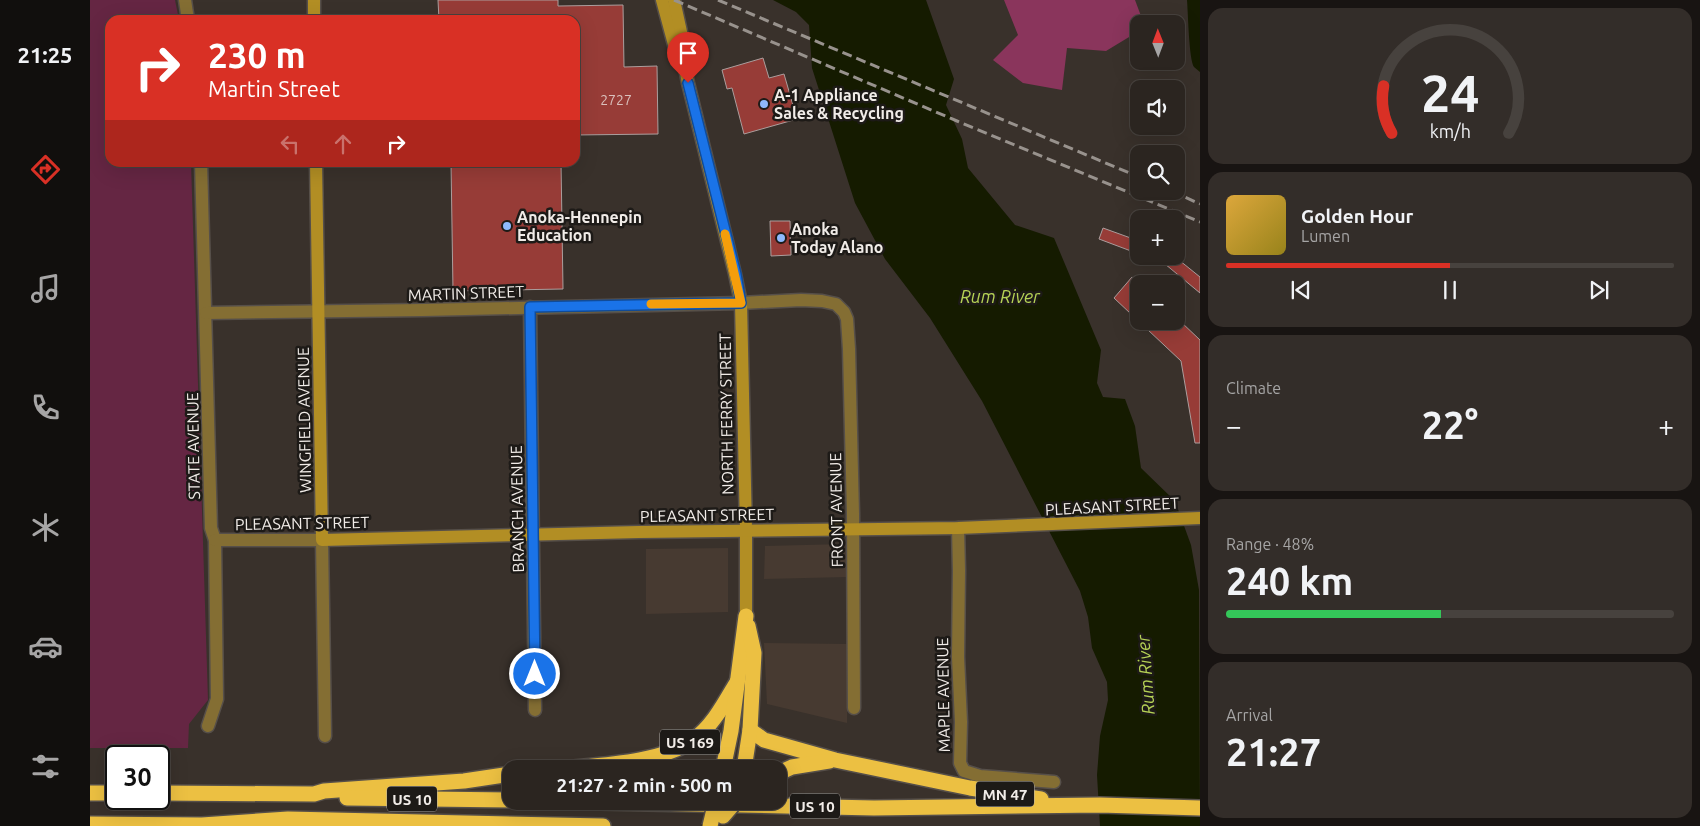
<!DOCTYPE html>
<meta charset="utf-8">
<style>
body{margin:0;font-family:Ubuntu,sans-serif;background:#332d29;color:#f1f3f6;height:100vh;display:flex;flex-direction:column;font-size:19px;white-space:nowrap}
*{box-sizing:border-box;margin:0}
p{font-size:16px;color:#a6a5a5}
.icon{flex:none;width:28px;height:28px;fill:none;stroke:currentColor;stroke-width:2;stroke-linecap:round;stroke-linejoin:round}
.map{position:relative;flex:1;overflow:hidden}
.panel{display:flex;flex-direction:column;gap:8px;padding:8px;background:#181412;width:500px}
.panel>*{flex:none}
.hud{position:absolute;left:15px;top:15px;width:475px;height:152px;border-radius:15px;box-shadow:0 5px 20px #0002,0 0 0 1px #47423e;background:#d93025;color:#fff;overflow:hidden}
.needle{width:32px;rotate:359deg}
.tools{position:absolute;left:1040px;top:15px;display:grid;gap:10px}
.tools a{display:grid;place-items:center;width:55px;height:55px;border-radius:10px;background:#2b2520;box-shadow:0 5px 20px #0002,0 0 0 1px #47423e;font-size:25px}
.speed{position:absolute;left:15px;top:745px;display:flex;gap:10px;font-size:25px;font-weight:700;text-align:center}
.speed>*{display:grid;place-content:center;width:65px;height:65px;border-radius:50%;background:#2b2520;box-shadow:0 5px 20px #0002,0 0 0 1px #47423e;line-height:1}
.speed .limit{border:2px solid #111;border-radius:8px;background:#fff;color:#111}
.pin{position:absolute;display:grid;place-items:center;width:42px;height:42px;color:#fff;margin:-51px -21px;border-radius:50% 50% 50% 0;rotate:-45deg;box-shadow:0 0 5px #0007}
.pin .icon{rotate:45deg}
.me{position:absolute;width:55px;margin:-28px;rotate:0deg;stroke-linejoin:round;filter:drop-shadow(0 0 4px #0008)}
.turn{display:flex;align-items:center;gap:18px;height:105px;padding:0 20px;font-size:22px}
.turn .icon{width:65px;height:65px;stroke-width:2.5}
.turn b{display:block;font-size:35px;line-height:42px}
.lanes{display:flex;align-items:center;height:48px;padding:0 20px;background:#0003;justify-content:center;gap:25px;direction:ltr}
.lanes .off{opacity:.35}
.big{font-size:38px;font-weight:700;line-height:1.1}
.panel .card{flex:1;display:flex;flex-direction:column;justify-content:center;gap:8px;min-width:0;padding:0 18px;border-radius:15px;background:#332d29}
.panel .dial{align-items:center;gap:0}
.dial svg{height:130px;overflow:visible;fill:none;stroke:#47423e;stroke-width:7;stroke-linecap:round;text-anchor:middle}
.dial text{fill:#f1f3f6;stroke:none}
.song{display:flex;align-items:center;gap:15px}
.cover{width:60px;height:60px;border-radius:8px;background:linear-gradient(135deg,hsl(40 70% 55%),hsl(50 70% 35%))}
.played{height:5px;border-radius:2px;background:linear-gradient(90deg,#d93025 50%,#47423e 50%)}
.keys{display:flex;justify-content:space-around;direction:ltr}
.heat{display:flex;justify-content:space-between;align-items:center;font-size:28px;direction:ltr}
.charge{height:8px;border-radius:4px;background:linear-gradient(90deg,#34c759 48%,#47423e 0)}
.trip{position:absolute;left:412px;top:760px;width:285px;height:50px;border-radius:15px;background:#2b2520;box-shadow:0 5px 20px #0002,0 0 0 1px #47423e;font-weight:700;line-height:50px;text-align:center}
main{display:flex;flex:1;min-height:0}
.dock{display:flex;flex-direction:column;width:90px;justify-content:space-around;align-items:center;background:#110f0d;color:#a6a5a5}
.dock .icon{width:35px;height:35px}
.dock .current{color:#d93025}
.dock b{font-size:22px;color:#f1f3f6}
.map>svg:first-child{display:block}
</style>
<main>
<nav class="dock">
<b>21:25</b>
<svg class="icon current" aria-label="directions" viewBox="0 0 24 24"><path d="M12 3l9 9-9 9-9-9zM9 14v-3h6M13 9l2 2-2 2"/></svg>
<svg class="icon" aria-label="music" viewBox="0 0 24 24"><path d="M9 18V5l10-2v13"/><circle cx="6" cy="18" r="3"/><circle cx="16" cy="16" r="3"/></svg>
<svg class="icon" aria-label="phone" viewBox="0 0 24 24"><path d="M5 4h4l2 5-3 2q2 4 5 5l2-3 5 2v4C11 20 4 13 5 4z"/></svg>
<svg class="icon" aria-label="climate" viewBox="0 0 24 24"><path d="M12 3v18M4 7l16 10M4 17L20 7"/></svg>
<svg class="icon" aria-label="car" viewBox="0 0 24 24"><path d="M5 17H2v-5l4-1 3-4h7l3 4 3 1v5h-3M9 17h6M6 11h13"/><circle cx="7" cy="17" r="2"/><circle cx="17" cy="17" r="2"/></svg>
<svg class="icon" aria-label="filters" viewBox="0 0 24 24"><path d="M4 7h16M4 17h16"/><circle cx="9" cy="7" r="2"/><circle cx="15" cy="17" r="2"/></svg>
</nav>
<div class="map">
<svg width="1110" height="826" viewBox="0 0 1110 826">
<rect width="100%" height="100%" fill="#39312b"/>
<g fill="#473a31">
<polygon points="755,544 757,577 674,579 675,546"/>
<polygon points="638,548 638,612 556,614 556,549"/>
<polygon points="674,643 757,644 757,723 677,704"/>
</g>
<polygon fill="#652643" points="0,0 85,0 89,20 20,20 20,162 101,163 118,700 99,724 98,748 0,748"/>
<polygon fill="#8a355c" points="914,0 1045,0 1054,24 1049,24 1049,31 1016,51 977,48 972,90 933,83 903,60 928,35"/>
<g fill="#151b00">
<polygon points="683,0 836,0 864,79 856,105 872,139 878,168 925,225 964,238 1011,350 1007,383 1013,397 1035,399 1045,426 1051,468 1085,501 1101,545 1109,590 1110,826 1010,826 1007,775 1010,736 1018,700 1017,682 1002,648 998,617 990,591 892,401 840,318 795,259 765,203 722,68 719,25 706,12"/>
<path d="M1097,0H1110V72C1108,70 1106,69 1104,67C1099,60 1098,12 1097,0Z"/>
</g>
<g fill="#973c37" stroke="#ab9e9d">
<polygon points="348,0 468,0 468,6 533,5 534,67 567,66 568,134 485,135 485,20 349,20"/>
<polygon points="673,58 679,78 694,74 707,119 654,134 642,88 637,89 632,70"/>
<polygon points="361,162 471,162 473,289 363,291"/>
<polygon points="680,221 700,221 701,255 681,256"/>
<polygon points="1013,228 1049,241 1049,254 1009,239"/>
<polygon points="1057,256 1084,256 1110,277 1110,293 1075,264"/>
<polygon points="1042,277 1049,283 1049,321 1090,321 1110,340 1110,443 1105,443 1091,361 1024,298"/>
</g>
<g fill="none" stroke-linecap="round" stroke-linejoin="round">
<defs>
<g id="street">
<polyline points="95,0 98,20"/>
<polyline points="111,162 121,528 125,540 127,699 118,726"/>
<polyline points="440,307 445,710"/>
<polyline points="116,313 333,310 651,303 711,300 732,301 746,304 754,312 757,319 759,349 763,514 764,708"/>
<polyline points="868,528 869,571 868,657 871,722 870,763 874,771 890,776 964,782"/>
<polyline points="125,540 232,540 235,736"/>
</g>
<g id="secondary">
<polyline points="224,0 224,20"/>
<polyline points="572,0 586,52 594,63"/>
<polyline points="584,0 595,50 594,63 598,83 645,274 651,303 656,530 656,616"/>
<polyline points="226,162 232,540 549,532 868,528 1110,518"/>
</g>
<g id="highway">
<polyline points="660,730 674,740 745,760 880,788 951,799"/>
<polyline points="535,764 559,769"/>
<path d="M472,769C511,765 571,763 603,740C623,726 635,702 647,682"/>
<polyline points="633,769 641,731 656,616"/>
<polyline points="654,769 660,730 664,653 658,626"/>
<polyline points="689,773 702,767 739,761"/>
<polyline points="0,793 26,793"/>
<polyline points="69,793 224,794 234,791 374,781 421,774"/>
<polyline points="257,798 421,800"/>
<polyline points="463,801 784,808 1010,805 1110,808"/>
<polyline points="0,824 112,825 198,819 513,826"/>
</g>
</defs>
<use href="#street" stroke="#564f49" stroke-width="15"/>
<use href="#secondary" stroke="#564f49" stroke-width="15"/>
<use href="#highway" stroke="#564f49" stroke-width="18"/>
<use href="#street" stroke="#846e33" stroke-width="12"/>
<use href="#secondary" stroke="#b28e24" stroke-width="12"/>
<use href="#highway" stroke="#ecc042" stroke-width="15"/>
<g stroke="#98928d" stroke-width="3" stroke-dasharray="10 5" stroke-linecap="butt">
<polyline points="584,0 867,121 1110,222"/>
<polyline points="628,0 1049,177"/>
<polyline points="1082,191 1110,204"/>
</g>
<defs>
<g id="highway-bridge">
<polyline points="627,801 633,816 646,801"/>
<polyline points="620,826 626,801"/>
</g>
</defs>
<use href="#highway-bridge" stroke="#564f49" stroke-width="18" stroke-linecap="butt"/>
<use href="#highway-bridge" stroke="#ecc042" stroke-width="15"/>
</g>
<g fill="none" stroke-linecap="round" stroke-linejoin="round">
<defs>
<polyline id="route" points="445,674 440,307 651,303 646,274 598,83"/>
</defs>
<use href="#route" stroke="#114b97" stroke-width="12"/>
<use href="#route" stroke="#1a73e8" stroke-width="9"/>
<polyline stroke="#f59e0b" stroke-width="9" points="561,304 651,303 635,234"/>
</g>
<g fill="#8eb9fd" stroke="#1d1a17" stroke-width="2">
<circle cx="674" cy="104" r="5"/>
<circle cx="417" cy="226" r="5"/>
<circle cx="691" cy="238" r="5"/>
</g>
<g text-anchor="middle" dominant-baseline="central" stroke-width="5" stroke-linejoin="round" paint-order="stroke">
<g font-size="14" fill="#dac0bc">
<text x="526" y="100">2727</text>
</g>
<g fill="#1d1a17" stroke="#b1ada9" stroke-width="1">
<rect x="570" y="729.5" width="60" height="25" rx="4"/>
<rect x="886" y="781.5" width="58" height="25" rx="4"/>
<rect x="297" y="786.5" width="50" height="25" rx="4"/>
<rect x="700" y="793.5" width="50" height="25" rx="4"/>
</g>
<g font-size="15" font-weight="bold" fill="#f1ece8">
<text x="600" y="742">US 169</text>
<text x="915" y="794">MN 47</text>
<text x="322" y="799">US 10</text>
<text x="725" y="806">US 10</text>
</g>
<g font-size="16" font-weight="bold" fill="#f1ece8" stroke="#1d1a17" text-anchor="start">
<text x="684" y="95">A-1 Appliance<tspan x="684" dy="18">Sales &amp; Recycling</tspan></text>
<text x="427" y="217">Anoka-Hennepin<tspan x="427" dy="18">Education</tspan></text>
<text x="701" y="229">Anoka<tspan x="701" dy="18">Today Alano</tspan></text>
</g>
<g font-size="16" fill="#f1ece8" stroke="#1d1a17">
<text transform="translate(376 293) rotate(-2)">MARTIN STREET</text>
<text transform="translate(636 414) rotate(-91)">NORTH FERRY STREET</text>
<text transform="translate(214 420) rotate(-91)">WINGFIELD AVENUE</text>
<text transform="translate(103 446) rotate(-91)">STATE AVENUE</text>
<text transform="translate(1022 506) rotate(-3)">PLEASANT STREET</text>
<text transform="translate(427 509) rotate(-91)">BRANCH AVENUE</text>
<text transform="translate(746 510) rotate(-91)">FRONT AVENUE</text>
<text transform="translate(617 515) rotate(-1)">PLEASANT STREET</text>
<text transform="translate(212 523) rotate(-1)">PLEASANT STREET</text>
<text transform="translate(853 695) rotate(-91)">MAPLE AVENUE</text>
</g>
<g font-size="18" font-style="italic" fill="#b5d155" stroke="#1d1a17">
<text x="910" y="296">Rum River</text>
<text transform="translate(1055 675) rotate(-94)">Rum River</text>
</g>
</g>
</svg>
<div class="tools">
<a><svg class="needle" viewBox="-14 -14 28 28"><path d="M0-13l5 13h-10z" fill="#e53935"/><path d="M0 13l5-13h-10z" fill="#a6a5a5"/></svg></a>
<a><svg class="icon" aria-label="sound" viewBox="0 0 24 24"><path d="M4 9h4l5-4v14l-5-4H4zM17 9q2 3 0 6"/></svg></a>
<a><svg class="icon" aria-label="search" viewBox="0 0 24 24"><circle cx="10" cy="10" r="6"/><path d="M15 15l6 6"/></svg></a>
<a>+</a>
<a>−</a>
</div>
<div class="speed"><div class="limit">30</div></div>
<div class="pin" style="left:598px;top:83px;background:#d93025"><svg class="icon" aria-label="arrive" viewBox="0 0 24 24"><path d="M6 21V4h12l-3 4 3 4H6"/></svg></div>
<svg class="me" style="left:445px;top:674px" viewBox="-20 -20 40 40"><circle r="17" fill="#1a73e8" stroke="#fff" stroke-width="3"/><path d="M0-11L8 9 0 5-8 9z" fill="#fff"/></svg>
<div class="trip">21:27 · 2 min · 500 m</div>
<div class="hud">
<div class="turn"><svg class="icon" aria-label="right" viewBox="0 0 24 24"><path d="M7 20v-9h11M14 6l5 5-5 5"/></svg><div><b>230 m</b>Martin Street</div></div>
<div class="lanes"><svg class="icon off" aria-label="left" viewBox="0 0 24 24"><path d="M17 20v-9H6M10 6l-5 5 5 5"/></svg><svg class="icon off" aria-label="ahead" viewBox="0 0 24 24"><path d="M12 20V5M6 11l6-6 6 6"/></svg><svg class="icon" aria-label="right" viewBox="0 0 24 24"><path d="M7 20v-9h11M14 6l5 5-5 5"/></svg></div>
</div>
</div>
<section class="panel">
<div class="card dial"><svg viewBox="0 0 100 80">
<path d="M14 69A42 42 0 1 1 86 69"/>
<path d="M14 69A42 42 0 0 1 9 40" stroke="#d93025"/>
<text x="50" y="56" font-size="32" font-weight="700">24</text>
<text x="50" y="72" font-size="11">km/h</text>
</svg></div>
<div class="card">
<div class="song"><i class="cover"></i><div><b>Golden Hour</b><p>Lumen</p></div></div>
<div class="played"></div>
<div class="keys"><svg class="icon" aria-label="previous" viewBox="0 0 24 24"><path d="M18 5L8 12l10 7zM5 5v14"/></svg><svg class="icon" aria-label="pause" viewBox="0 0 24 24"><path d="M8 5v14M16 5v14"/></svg><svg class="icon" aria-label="next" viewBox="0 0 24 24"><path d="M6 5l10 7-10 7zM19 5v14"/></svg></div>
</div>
<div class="card"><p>Climate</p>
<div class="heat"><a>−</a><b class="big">22°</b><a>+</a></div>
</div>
<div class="card"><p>Range · 48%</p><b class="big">240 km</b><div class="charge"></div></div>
<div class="card"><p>Arrival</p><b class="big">21:27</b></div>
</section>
</main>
